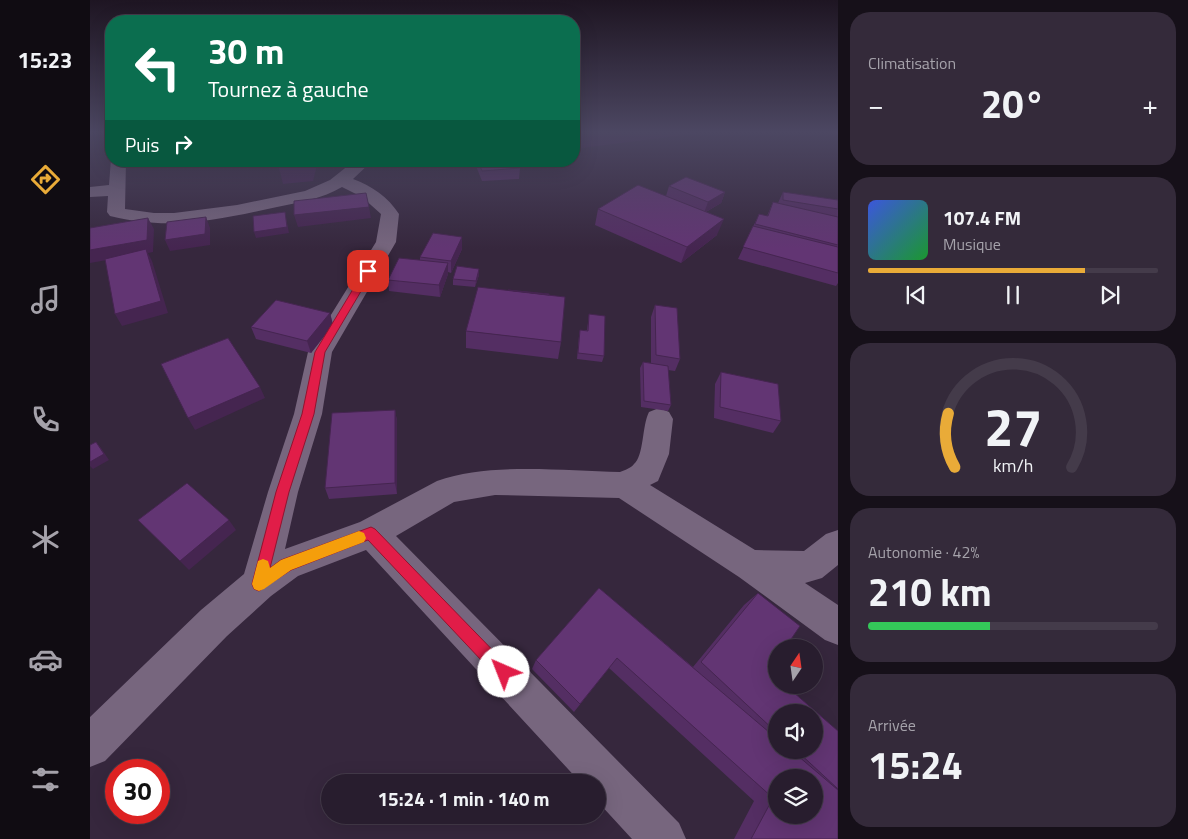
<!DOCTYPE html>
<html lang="fr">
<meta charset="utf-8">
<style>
body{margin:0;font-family:"Titillium Web",sans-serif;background:#342a3a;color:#f1f3f6;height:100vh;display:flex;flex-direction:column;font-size:19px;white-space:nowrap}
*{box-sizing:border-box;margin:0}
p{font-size:16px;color:#a5a2aa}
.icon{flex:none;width:28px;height:28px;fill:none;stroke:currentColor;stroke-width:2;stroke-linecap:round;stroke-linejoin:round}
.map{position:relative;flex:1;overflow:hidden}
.panel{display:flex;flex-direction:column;gap:12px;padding:12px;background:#161019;width:350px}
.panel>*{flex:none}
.hud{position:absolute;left:15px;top:15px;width:475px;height:152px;border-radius:20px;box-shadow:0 5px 20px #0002,0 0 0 1px #443b4a;background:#0b6e4f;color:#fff;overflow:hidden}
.needle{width:32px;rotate:13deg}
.controls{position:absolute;left:678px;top:639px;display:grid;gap:10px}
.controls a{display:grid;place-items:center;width:55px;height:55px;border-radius:50%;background:#281d2e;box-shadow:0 5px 20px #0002,0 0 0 1px #443b4a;font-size:25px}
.speed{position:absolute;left:15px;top:759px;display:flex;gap:10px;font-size:25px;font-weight:700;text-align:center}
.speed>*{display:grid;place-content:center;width:65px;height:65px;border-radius:50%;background:#281d2e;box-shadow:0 5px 20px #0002,0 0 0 1px #443b4a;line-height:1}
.speed .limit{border:8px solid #d22;background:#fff;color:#111}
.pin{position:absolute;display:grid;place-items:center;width:42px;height:42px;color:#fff;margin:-21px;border-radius:10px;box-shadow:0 2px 8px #0006}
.me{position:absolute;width:55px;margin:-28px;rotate:316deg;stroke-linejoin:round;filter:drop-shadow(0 0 4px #0008)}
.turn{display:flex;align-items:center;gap:18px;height:105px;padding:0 20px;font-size:22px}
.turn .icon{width:65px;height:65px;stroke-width:2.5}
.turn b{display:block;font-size:35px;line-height:42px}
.then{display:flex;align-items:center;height:48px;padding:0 20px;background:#0003;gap:10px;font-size:19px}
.big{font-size:38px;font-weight:700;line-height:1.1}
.panel .tile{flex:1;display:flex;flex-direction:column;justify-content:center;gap:8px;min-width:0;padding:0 18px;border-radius:20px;background:#342a3a}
.panel .dial{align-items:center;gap:0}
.dial svg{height:130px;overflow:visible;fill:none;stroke:#443b4a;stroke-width:7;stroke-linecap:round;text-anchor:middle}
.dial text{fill:#f1f3f6;stroke:none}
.song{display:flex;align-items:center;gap:15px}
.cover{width:60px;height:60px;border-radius:8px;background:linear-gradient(135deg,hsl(230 70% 55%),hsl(130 70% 35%))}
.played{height:5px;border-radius:2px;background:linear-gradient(90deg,#e9ab38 75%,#443b4a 75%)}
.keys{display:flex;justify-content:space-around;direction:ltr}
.heat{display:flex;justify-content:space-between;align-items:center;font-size:28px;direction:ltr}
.charge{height:8px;border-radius:4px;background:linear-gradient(90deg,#34c759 42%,#443b4a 0)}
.trip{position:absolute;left:231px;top:774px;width:285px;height:50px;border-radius:25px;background:#281d2e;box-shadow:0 5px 20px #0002,0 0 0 1px #443b4a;font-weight:700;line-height:50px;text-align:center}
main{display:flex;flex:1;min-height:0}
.tab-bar{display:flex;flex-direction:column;width:90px;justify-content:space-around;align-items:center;background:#100c12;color:#a5a2aa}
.tab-bar .icon{width:35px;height:35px}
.tab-bar .current{color:#e9ab38}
.tab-bar b{font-size:22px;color:#f1f3f6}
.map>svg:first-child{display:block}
</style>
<main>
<nav class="tab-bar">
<b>15:23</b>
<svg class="icon current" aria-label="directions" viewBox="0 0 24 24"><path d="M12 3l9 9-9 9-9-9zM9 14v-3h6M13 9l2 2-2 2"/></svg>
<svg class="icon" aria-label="music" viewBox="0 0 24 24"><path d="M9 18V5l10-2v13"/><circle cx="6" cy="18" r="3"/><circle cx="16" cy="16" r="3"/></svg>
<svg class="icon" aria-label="phone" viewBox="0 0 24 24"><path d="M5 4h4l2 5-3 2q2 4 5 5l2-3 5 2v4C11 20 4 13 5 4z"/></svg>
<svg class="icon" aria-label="climate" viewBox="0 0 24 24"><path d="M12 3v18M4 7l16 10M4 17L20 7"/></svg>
<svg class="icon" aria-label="car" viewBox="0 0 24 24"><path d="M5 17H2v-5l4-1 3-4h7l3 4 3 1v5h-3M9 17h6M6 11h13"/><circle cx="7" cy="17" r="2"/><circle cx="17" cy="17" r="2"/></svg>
<svg class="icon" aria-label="filters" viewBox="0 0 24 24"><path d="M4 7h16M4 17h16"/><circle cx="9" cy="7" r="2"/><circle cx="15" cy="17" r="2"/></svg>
</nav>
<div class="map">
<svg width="748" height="839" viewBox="0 0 748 839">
<rect width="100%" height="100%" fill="#36273d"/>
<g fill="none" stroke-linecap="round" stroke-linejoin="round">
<path fill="#77667e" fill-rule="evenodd" d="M21,159V161H36L35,209L64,213H84L147,205L215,191L240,180L264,161H282L263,179C282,186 298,197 309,214L306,242L242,352L232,414L208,492L195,549L270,522L347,481C401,462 473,471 530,472C535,470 541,468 544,464C554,456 552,425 559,412L569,408L579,412L583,419L579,454L568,481L560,485L665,550L714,551L736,534L748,530V565L732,578L715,583L748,605V645L735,640L649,577L529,498L405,495L364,502L306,536L589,823L596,839H542L508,802V782H490L276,550L208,576L181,596L137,636L15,761L0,767V717L111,610L154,574L178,492L204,414L218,352L286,242L291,214L272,197L252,187C232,199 210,202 187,207C127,220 80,231 20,216L17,212L18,196L0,197V187L19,185Z"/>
</g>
<g fill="#542e63" fill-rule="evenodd">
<polygon points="736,132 748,132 748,135"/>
<polygon points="384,161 426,161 430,168 429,179 392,181"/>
<polygon points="579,186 635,192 631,203 616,212 627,235 591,263 505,225 508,209 576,196"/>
<polygon points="693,192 748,200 748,283 746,286 648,259 669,214 677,216 683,202 688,203"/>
<polygon points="372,237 372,249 361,273 358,272 358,274 350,297 299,291 298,280 330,260 330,257"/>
<polygon points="389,269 389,275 385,287 363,285 363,279"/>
<polygon points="565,305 590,359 585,371 578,370 581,405 578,411 551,407 550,368 553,362 561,363 561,317"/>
<polygon points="240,313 243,325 221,353 166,339 161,327"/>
<polygon points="499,314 514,356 512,362 487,359 489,336 490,330 497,330"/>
<polygon points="376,331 471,342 468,359 376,348"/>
<polygon points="631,372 691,421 683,433 624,418 625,384"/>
<polygon points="305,410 307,421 307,494 239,499 235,488"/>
<path d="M509,588L603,667L654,605L668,593L679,671L748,731V839H644L664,801L519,668L484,712L442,669L446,660ZM686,712L724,750H686Z"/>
</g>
<g fill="#452550">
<polygon points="505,132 618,132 484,149 484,134"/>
<polygon points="220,161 228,161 223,181 193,184 189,168"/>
<polygon points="635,192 631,203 614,213 618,202"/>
<polygon points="279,207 281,218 208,227 204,215"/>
<polygon points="195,212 199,233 166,238 164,232"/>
<polygon points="116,217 120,228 120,245 80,251 75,240"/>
<polygon points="58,218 64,229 63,252 58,253 62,261 78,313 32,326 25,314 57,253 0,263 0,250"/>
<polygon points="634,219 627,235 591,263 597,247"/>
<polygon points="372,237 372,249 361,273 361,261"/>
<polygon points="358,263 358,274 350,297 349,285"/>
<polygon points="389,269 389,275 385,287 386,281"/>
<polygon points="240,313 243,325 221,353 217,341"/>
<polygon points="170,387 175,398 105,430 98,418"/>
<polygon points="305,410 307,421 307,494 305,483"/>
<polygon points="6,442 11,448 19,460 3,469 0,466 0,462"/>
<polygon points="139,520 146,530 99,570 90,561"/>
</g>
<g fill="#623573" stroke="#452550" fill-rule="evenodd">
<polygon points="484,132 505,132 484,134"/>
<polygon points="187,161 220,161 219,165 189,168"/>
<polygon points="388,161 426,161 430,168 392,171"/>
<polygon points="596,177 635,192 618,202 579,186"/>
<polygon points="548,185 634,219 597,247 508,209"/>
<polygon points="693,192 748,200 748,209 693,200"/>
<polygon points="276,193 279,207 204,215 204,201"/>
<polygon points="683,202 748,217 748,245 665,224 669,214 678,216"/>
<polygon points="195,212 197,227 164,232 163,216"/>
<polygon points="116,217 115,234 75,240 77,222"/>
<polygon points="58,218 57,240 0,250 0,228"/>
<polygon points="663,226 748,247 748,273 653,247"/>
<polygon points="343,233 372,237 361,261 330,257"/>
<polygon points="56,249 71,301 25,314 15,259"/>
<polygon points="309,258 358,263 349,285 298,280"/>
<polygon points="367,266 389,269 386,281 363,279"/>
<polygon points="388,287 475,297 471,342 376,331"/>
<polygon points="418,290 459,294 459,295"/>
<polygon points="186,300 240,313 217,341 161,327"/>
<polygon points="565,305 587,308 590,359 566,355"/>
<polygon points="499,314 515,316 514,356 488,353 490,330 498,331"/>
<polygon points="138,338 170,387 98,418 71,364"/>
<polygon points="553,362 578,366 581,405 554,401"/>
<polygon points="631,372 688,384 691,421 630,407"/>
<polygon points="305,410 305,483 235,488 242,413"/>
<polygon points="6,442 14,454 0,462 0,445"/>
<polygon points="97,483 139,520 90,561 48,520"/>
<path d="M509,588L686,738V750H701L748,790V839H661L683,798L527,658L490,704L446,660ZM686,778H724V815H686Z"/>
<polygon points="668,593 710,626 695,648 686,648 686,660 679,671 686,678 686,685 695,685 748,731 748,789 706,750 724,750 724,712 686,712 686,732 611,662"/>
</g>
<linearGradient id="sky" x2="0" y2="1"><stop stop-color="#1e1522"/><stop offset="0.53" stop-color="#4c4762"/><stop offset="1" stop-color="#4c4762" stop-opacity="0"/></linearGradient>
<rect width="748" height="249" fill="url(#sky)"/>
<polygon fill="#e11d48" stroke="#92132f" points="278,268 283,271 235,352 224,414 199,492 180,568 191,560 281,527 285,529 419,667 422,672 419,678 414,680 408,678 278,540 201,570 169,591 164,589 162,584 186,492 212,414 225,352 274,271"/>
<polygon fill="#f59e0b" points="269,531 274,533 276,538 274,542 201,570 174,589 169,591 164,589 162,584 168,561 173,559 178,561 180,568 191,560"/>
</svg>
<div class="controls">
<a><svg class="needle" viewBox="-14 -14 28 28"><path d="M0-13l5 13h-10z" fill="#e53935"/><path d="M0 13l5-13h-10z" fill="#a5a2aa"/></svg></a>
<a><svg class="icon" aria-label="sound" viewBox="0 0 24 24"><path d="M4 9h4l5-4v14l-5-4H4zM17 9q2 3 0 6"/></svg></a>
<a><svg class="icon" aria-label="layers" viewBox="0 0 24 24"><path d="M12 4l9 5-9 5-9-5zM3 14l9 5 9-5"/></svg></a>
</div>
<div class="speed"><div class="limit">30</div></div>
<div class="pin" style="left:278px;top:271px;background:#d93025"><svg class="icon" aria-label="arrive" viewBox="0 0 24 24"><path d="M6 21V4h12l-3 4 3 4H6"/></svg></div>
<svg class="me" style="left:414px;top:672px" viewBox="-20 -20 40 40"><circle r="19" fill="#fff"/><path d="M0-13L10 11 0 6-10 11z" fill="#e11d48"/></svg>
<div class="trip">15:24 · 1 min · 140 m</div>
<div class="hud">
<div class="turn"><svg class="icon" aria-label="left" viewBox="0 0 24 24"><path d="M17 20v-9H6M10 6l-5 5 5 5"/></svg><div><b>30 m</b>Tournez à gauche</div></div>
<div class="then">Puis<svg class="icon" aria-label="right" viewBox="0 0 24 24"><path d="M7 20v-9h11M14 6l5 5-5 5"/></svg></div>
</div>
</div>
<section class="panel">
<div class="tile"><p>Climatisation</p>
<div class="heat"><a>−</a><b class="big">20°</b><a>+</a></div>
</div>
<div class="tile">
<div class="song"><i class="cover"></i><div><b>107.4 FM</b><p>Musique</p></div></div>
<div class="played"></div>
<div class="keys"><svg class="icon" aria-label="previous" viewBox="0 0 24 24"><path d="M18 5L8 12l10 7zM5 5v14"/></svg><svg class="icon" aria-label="pause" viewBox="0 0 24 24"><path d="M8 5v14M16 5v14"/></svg><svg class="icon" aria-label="next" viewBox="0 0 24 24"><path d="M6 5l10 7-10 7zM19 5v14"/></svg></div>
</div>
<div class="tile dial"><svg viewBox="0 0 100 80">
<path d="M14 69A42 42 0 1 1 86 69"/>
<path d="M14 69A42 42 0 0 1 10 36" stroke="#e9ab38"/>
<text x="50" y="56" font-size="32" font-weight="700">27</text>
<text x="50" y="72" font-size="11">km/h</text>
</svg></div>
<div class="tile"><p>Autonomie · 42%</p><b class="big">210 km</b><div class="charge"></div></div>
<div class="tile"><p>Arrivée</p><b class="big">15:24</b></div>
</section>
</main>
